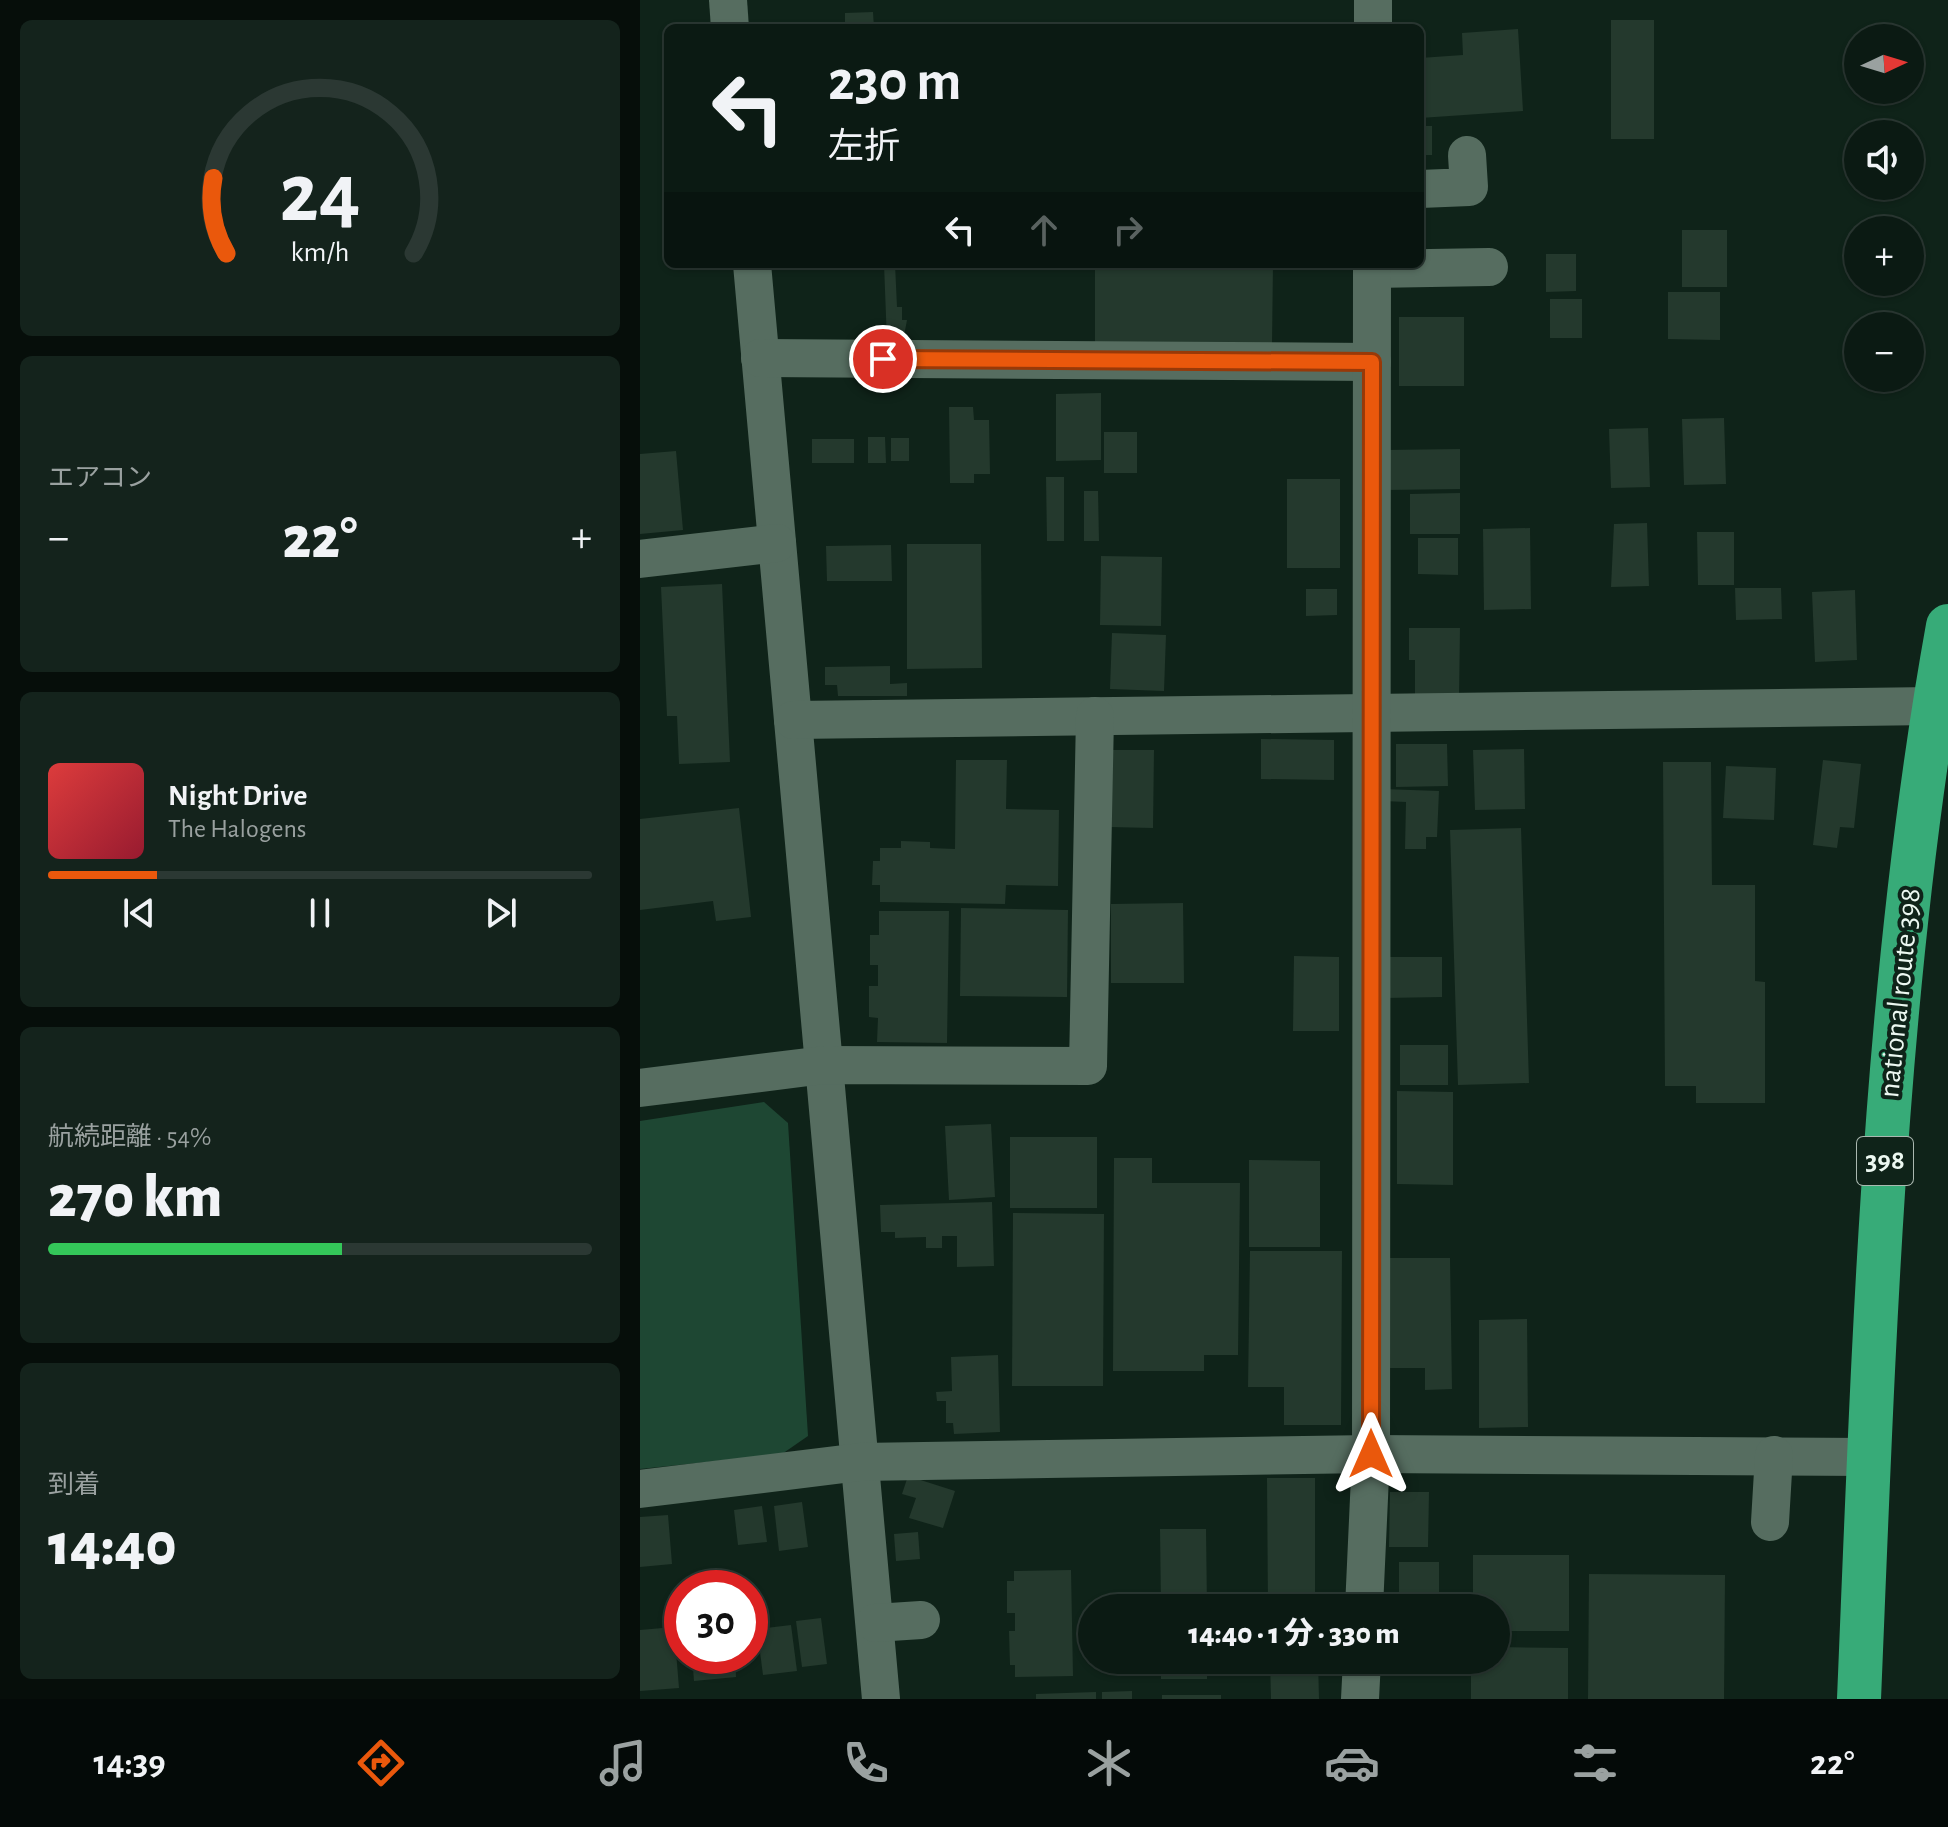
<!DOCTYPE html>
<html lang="ja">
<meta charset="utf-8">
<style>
body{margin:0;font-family:"Alegreya Sans","Noto Sans JP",sans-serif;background:#14231c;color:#f1f3f6;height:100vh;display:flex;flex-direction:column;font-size:30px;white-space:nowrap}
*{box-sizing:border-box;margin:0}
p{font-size:26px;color:#9aa1a0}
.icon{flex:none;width:44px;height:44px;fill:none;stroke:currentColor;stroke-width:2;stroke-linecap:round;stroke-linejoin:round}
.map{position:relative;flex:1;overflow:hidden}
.sheet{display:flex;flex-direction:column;gap:20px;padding:20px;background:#060e0a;width:640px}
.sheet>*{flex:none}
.hud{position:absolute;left:24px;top:24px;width:760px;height:244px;border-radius:12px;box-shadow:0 2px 6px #0004,0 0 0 2px #2b3833;background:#0b1a13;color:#f1f3f6;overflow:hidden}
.needle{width:52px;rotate:86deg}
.controls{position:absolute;left:1204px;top:24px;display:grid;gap:16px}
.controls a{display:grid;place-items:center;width:80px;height:80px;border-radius:50%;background:#0b1a13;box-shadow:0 2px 6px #0004,0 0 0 2px #2b3833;font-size:40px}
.speed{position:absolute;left:24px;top:1570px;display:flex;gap:16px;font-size:40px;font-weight:700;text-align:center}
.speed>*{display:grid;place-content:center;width:104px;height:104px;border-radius:50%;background:#0b1a13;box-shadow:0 2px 6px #0004,0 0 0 2px #2b3833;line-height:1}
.speed .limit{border:12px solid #d22;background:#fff;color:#111}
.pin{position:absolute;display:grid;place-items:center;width:68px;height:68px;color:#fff;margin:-34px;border:4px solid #fff;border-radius:50%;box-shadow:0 2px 8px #0007}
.me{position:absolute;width:88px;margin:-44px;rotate:0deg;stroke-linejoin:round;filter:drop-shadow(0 0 6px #0008)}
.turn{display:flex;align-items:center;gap:28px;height:168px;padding:0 32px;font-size:36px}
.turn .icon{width:104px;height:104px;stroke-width:2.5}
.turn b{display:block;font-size:56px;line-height:68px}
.lanes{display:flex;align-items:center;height:76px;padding:0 32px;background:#0003;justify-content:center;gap:40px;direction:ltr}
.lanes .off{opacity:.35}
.big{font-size:60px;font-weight:800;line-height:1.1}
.sheet .widget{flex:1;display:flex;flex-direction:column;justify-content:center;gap:12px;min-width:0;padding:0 28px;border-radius:12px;background:#14231c}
.sheet .dial{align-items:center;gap:0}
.dial svg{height:208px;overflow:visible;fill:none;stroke:#2b3833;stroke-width:7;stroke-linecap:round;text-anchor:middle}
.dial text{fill:#f1f3f6;stroke:none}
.song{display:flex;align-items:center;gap:24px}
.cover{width:96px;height:96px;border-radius:12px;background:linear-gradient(135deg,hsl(0 70% 55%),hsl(350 70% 35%))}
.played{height:8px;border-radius:4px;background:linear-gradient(90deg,#ea580c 20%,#2b3833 20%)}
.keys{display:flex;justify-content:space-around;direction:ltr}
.heat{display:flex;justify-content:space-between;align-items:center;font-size:44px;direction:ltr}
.charge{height:12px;border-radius:6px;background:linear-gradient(90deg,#34c759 54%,#2b3833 0)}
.trip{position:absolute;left:438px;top:1594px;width:432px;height:80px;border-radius:40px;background:#0b1a13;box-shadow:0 2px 6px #0004,0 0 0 2px #2b3833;font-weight:800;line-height:80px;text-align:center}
.tabs{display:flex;height:128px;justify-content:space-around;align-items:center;background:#040a08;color:#9aa1a0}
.tabs .icon{width:56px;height:56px}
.tabs .selected{color:#ea580c}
.tabs b{font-size:36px;color:#f1f3f6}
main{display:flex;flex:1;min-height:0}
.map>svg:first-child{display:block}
</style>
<main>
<section class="sheet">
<div class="widget dial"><svg viewBox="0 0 100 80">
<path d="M14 69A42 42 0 1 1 86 69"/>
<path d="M14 69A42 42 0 0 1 9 40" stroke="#ea580c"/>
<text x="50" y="56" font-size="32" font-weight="700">24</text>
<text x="50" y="72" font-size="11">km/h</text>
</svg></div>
<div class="widget"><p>エアコン</p>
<div class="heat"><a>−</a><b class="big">22°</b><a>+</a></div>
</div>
<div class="widget">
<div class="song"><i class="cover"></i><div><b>Night Drive</b><p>The Halogens</p></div></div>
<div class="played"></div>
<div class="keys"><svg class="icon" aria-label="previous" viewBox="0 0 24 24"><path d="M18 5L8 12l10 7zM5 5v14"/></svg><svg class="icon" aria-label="pause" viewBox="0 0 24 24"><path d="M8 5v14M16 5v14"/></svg><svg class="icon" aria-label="next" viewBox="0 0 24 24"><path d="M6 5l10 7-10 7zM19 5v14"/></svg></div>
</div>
<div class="widget"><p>航続距離 · 54%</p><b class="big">270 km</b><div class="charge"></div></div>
<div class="widget"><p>到着</p><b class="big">14:40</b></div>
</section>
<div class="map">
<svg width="1308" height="1699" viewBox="0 0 1308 1699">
<rect width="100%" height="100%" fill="#0f2319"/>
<polygon fill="#1e4733" points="124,1102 148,1123 168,1436 142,1454 0,1469 0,1121"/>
<g fill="#24392d">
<polygon points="233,12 234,28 205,28 205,13"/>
<rect x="971" y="20" width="43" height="119"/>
<polygon points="878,29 883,111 780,118 780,58 823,55 822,33"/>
<rect x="780" y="126" width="12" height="29"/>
<rect x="1042" y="230" width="45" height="57"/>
<polygon points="906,254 936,254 936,291 906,292"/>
<polygon points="244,264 255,264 257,307 262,307 262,320 267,320 263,341 247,342"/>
<polygon points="455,264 633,264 632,344 455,343"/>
<polygon points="1028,292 1080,292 1080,340 1028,339"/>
<rect x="910" y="299" width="32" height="39"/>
<rect x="759" y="317" width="65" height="69"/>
<polygon points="461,393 461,460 416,461 416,394"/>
<polygon points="309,407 333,407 334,420 349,420 350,474 334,474 334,483 310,483"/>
<polygon points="1084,418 1086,484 1044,485 1042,419"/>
<polygon points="1008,428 1010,487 971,488 969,429"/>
<rect x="464" y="432" width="33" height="41"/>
<polygon points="228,437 245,437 246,463 228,463"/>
<rect x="251" y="438" width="18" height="23"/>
<rect x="172" y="439" width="42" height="24"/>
<polygon points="820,449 820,489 746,490 745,450"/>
<polygon points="36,451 43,530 0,534 0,454"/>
<polygon points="406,477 424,477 424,541 407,541"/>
<rect x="647" y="479" width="53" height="89"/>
<polygon points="444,491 458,491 459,541 444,541"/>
<polygon points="820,493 820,534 770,534 770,494"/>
<polygon points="1007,523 1009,586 971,587 974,524"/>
<polygon points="890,528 891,609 844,610 843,529"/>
<polygon points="1057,532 1094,532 1094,585 1058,585"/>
<polygon points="778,538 818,538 818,575 778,574"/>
<polygon points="267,544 341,544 342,668 267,669"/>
<polygon points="251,545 252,581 187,581 186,546"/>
<polygon points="461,556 522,557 521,626 460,625"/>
<polygon points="82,584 90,762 39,764 37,716 27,716 21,587"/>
<polygon points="1095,588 1141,588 1142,619 1096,620"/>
<polygon points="666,589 697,589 697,615 666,616"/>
<polygon points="1215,590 1217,660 1175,662 1172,592"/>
<polygon points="769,628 820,628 819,698 775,698 775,660 769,660"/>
<polygon points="472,633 526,635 524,691 470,689"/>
<polygon points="250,666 250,684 267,683 267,696 198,696 197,685 185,685 185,667"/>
<polygon points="621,739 694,740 694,780 621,779"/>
<polygon points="756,744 807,744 808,786 756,787"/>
<polygon points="884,749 885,809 835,810 833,750"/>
<polygon points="470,750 514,750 513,828 470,827"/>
<polygon points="316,760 367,760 366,809 419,810 418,886 366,885 365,904 240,902 240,885 232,885 233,861 240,861 240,848 261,848 261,841 290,842 290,848 315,849"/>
<polygon points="1183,760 1221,764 1214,828 1200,827 1197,848 1173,845"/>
<polygon points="1023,762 1071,762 1072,885 1115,885 1115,981 1125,982 1125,1103 1056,1103 1056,1086 1025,1086"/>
<polygon points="1086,766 1136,768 1134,820 1083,818"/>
<polygon points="743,789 799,791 797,837 786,837 786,849 765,849 766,802 743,801"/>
<polygon points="99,808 111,917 76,921 73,901 0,910 0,819"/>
<polygon points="881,828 889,1083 818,1085 810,830"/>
<polygon points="543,903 544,983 471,983 471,904"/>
<polygon points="321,908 428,910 427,997 320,996"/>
<polygon points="239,911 309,911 307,1043 237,1042 238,1018 229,1017 229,986 238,986 238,965 230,965 230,935 239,935"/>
<polygon points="654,956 699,957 699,1031 653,1031"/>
<polygon points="744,957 802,957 802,997 745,998"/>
<rect x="760" y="1045" width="48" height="40"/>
<polygon points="757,1091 813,1092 813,1185 757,1184"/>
<polygon points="351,1124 355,1197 309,1200 305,1126"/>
<rect x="370" y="1137" width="87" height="71"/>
<polygon points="474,1158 512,1158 512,1183 600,1183 598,1355 564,1355 564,1371 473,1371"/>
<polygon points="609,1160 680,1161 680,1247 609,1247"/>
<polygon points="352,1202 354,1266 317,1267 317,1236 302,1236 302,1248 286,1248 286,1237 255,1238 255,1232 241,1232 240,1205"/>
<polygon points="373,1213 464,1214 463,1386 372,1386"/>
<polygon points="610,1251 702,1251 701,1425 644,1425 644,1387 608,1387"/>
<polygon points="738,1258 810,1258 812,1389 785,1390 785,1368 739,1368"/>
<polygon points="887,1319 888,1427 839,1428 839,1320"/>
<polygon points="358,1355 360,1432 314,1434 313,1423 306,1423 306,1401 297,1401 296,1392 312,1391 311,1357"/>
<polygon points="268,1476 315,1491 303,1528 269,1518 276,1498 262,1494"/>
<polygon points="627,1478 675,1478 675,1608 628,1608"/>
<polygon points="750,1492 789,1492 788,1547 749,1547"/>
<polygon points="162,1502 168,1547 139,1551 134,1506"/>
<polygon points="122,1506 127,1542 98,1545 94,1510"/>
<polygon points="28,1515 32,1564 0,1567 0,1517"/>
<polygon points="520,1529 566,1529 567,1608 521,1608"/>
<polygon points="278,1532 280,1559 256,1561 254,1534"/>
<polygon points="833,1555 929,1555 929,1631 856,1631 856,1608 833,1608"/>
<rect x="759" y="1562" width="40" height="46"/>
<polygon points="431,1570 433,1676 375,1677 375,1665 370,1665 369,1631 375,1631 375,1613 367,1613 367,1581 374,1581 374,1571"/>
<polygon points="949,1574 1085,1575 1084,1699 948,1699"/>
<polygon points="181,1618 187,1664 162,1667 156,1621"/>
<polygon points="151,1625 157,1671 123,1675 117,1629"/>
<polygon points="34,1627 39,1688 0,1691 0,1630"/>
<polygon points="856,1647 928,1648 928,1699 831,1699 831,1660 856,1660"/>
<polygon points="52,1656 95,1656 96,1677 54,1681"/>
<rect x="521" y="1660" width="46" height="19"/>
<polygon points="630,1660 678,1660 679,1699 631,1699"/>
<polygon points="492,1691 492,1699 462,1699 462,1692"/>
<polygon points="456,1692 456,1699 396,1699 396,1694"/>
<rect x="522" y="1695" width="59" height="4"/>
</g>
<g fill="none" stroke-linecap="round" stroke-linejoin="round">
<g stroke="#566d60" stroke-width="38">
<polyline points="88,0 90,28"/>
<polyline points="733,0 733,28"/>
<polyline points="780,189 829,187 827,155"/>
<polyline points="112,264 241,1699"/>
<polyline points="732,269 849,267"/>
<polyline points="120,358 732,362"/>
<polyline points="0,559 137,543"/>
<polyline points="153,720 1293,706"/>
<polyline points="0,1088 184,1065 448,1066 455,716"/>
<polyline points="0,1489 220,1462 731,1454 1229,1457"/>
<polyline points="1130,1522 1134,1455"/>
<polyline points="724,1608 731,1454 732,264"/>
<polyline points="235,1623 281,1620"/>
<polyline points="720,1699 722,1660"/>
</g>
<path stroke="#37ab78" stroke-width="44" d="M1219,1699C1234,1340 1244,980 1308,626"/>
</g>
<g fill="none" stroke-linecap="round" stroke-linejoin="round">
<defs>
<polyline id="route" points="243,359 732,362 731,1454"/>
</defs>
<use href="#route" stroke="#983908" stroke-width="20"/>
<use href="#route" stroke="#ea580c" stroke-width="14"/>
</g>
<g text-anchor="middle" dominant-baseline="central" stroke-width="8" stroke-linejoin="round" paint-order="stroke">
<rect fill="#0f2319" stroke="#aab8b0" stroke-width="2" x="1217" y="1137" width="56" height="48" rx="6"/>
<g font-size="28" font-weight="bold" fill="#ecf8f1">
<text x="1245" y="1161">398</text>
</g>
<g font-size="30" fill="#ecf8f1" stroke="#0f2319">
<text transform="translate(1260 993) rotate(-84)">national route 398</text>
</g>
</g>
</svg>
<div class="controls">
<a><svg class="needle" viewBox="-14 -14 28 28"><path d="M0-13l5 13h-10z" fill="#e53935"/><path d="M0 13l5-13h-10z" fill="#9aa1a0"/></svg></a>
<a><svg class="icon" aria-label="sound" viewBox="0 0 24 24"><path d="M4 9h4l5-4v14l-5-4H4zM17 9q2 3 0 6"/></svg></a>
<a>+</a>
<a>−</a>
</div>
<div class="speed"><div class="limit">30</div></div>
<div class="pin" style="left:243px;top:359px;background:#d93025"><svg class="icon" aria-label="arrive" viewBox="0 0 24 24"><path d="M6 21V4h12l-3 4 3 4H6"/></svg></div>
<svg class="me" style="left:731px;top:1454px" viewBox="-20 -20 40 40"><path d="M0-17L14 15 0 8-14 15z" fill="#ea580c" stroke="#fff" stroke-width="4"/></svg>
<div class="trip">14:40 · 1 分 · 330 m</div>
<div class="hud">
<div class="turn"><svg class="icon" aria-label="left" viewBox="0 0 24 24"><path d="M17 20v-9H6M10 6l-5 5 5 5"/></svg><div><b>230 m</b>左折</div></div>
<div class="lanes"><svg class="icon" aria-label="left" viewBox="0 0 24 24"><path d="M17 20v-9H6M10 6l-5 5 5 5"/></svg><svg class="icon off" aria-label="ahead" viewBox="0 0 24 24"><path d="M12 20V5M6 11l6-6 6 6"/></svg><svg class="icon off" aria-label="right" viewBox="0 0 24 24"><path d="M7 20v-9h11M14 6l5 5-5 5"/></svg></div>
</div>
</div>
</main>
<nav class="tabs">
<b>14:39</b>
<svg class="icon selected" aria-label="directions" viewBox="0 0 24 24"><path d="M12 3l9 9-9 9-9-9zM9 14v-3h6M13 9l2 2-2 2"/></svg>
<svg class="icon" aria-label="music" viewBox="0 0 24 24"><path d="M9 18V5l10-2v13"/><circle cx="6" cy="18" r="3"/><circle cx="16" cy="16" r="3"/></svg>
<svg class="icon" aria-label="phone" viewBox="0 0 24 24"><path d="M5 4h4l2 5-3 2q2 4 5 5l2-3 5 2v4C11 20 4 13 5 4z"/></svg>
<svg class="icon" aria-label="climate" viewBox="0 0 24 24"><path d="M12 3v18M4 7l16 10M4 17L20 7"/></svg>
<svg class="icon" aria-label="car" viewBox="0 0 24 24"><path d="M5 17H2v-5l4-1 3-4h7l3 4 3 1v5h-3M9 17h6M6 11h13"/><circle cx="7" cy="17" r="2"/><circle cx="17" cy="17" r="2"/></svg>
<svg class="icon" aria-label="filters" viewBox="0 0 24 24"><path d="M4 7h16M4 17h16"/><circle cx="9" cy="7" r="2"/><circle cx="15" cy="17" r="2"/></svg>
<b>22°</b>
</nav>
